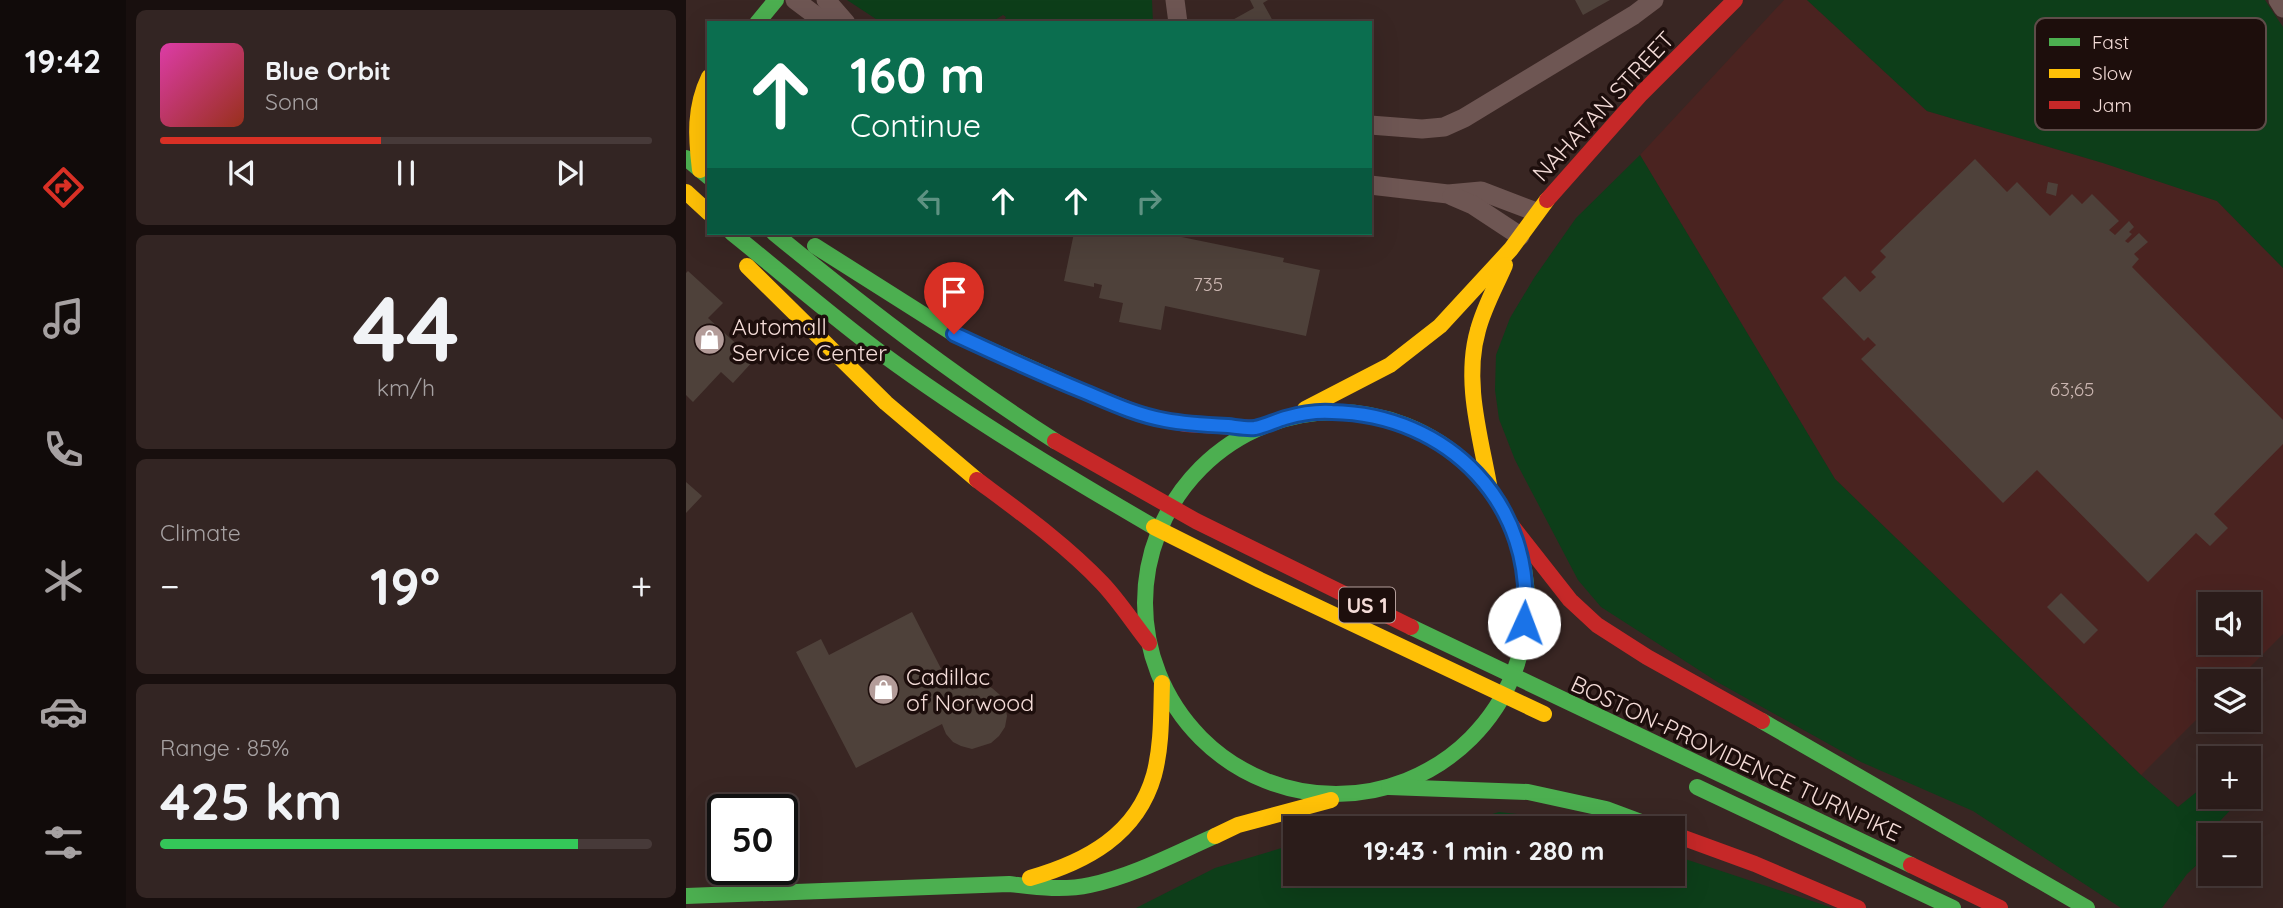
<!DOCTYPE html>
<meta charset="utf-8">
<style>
body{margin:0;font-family:Quicksand,sans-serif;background:#332523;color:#f1f3f6;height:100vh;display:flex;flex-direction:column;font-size:26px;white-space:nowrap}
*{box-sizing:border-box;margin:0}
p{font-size:23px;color:#a6a1a2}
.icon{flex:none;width:38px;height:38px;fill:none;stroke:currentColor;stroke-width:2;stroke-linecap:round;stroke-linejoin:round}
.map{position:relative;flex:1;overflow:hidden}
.drawer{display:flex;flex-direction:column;gap:10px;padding:10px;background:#180f0e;width:560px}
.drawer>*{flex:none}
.guide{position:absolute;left:21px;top:21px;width:665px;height:214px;border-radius:0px;box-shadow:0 7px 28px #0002,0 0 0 2px #473a39;background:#0b6e4f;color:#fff;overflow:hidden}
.fabs{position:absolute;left:1512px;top:592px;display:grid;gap:14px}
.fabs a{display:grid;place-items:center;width:63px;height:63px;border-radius:0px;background:#2b1c1a;box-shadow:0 7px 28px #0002,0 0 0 2px #473a39;font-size:35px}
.speed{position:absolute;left:21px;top:794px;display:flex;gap:14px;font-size:35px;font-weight:700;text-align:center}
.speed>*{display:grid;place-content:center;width:91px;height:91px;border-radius:50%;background:#2b1c1a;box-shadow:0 7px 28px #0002,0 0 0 2px #473a39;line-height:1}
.speed .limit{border:4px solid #111;border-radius:10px;background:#fff;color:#111}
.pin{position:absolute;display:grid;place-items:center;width:60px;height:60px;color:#fff;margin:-72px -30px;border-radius:50% 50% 50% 0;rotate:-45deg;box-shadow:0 0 7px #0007}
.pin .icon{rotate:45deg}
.me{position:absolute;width:77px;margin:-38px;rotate:2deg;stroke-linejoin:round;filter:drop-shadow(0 0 5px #0008)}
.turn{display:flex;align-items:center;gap:24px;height:147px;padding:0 28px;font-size:32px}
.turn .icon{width:91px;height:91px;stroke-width:2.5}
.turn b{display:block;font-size:49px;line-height:60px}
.lanes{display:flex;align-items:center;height:66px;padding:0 28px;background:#0003;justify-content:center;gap:35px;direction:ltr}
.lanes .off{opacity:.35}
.big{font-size:52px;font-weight:800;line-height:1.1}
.drawer .tile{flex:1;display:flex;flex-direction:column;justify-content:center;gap:10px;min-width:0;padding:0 24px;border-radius:10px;background:#332523}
.drawer .dial{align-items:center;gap:0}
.dial b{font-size:91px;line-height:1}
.song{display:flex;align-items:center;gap:21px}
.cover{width:84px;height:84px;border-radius:10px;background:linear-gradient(135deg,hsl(320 70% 55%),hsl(10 70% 35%))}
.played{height:7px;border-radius:4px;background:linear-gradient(90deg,#d93025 45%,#473a39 45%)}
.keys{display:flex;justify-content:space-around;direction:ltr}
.heat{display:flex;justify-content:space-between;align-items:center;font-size:38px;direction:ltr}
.charge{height:10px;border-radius:5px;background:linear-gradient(90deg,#34c759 85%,#473a39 0)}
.trip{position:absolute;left:597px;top:816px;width:402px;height:70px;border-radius:0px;background:#2b1c1a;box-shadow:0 7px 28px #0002,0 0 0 2px #473a39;font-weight:800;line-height:70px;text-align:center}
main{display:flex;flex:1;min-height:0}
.tabs{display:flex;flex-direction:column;width:126px;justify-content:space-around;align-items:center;background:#110b0a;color:#a6a1a2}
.tabs .icon{width:49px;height:49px}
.tabs .current{color:#d93025}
.tabs b{font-size:32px;color:#f1f3f6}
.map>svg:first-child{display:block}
</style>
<main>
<nav class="tabs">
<b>19:42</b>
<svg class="icon current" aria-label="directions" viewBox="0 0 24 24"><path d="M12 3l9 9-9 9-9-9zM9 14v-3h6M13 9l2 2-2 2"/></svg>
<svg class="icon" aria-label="music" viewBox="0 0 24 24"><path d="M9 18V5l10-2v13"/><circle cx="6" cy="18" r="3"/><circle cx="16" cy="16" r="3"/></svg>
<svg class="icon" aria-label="phone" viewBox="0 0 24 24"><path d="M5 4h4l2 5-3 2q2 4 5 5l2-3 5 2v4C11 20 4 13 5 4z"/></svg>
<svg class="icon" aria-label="climate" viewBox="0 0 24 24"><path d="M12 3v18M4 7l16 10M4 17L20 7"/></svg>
<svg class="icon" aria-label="car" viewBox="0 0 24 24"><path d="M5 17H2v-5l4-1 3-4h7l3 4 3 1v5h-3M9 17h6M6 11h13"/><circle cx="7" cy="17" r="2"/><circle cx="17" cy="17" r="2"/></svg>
<svg class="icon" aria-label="filters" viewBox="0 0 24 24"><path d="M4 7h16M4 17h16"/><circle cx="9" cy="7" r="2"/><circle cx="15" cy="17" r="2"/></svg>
</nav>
<section class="drawer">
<div class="tile">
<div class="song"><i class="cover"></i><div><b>Blue Orbit</b><p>Sona</p></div></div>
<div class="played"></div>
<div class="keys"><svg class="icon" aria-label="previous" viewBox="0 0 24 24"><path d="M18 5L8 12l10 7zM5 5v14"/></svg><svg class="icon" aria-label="pause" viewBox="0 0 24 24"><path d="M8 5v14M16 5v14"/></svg><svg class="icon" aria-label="next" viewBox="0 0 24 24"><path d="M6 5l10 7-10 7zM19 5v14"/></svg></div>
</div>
<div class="tile dial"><b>44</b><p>km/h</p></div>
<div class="tile"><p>Climate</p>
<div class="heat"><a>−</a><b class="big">19°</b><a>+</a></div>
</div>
<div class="tile"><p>Range · 85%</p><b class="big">425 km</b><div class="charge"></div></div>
</section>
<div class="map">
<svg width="1597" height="908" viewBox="0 0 1597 908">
<rect width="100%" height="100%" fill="#392623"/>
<path fill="#4a2320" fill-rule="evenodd" d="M1098,0H1121L1241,111L1417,163L1531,201L1597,268V634L1550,681H1524V706L1455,775L1149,479L954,155ZM1524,604H1563V642H1524Z"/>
<g fill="#0d3e19">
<polygon points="161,0 466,0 467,23 317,23 320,17 317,15 304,23 196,23"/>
<polygon points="1121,0 1579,0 1597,27 1597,268 1531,201 1417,163 1241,111"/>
<polygon points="954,155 1149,479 1455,775 1492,807 1524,781 1524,796 1558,796 1532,823 1542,835 1524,835 1524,853 1501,874 1476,908 1435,908 1287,811 1175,762 1033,683 915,607 892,580 829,460 813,419 809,390 810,355 824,318 848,278 890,218"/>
<polygon points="813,812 878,819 904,828 759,828"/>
<polygon points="609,844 609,873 987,873 987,855 1147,908 450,908 529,868"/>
</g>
<g fill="#4e413a">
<polygon points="564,0 582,0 577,3 588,23 541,23 568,8"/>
<polygon points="889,0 924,0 897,15"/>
<polygon points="1289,159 1321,192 1331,182 1364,216 1386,194 1396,204 1406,194 1433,221 1423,230 1429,235 1443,221 1448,227 1443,232 1446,234 1439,241 1442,243 1453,233 1462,242 1448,254 1453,259 1446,267 1597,420 1597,444 1528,514 1542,528 1524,546 1510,533 1462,582 1351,470 1317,503 1175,359 1190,345 1182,337 1178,341 1136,298 1159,276 1174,292 1190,277 1185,272 1200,257 1194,251"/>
<polygon points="1362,182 1372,184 1370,196 1360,193"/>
<polygon points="388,233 476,233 598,258 597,262 634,270 620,336 479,306 475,330 433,322 437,303 413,298 416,285 408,283 408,287 378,281"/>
<polygon points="2,271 37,303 22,318 68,360 47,383 35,372 7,402 0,395 0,273"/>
<polygon points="0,482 16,496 0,513"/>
<polygon points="1375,593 1412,630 1398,644 1361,607"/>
<polygon points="226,612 266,690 285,682 296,683 306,688 314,695 319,705 321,716 319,727 313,736 305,743 286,749 275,746 267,742 260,734 256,724 170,768 110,652 135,639 143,655"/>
</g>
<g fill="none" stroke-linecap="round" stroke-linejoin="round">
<g stroke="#6e5653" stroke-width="19">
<polyline points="109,0 133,18 144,23"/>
<polyline points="140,0 160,23"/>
<polyline points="489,0 492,23"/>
<polyline points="1592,0 1597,8"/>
<polyline points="684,125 736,129 758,127 778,118 948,15 968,0"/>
<polyline points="684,185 762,194 795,191 850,212"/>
<polyline points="766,196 787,205 834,236"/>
</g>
<g stroke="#4caf50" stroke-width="16">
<polyline points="71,23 90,0"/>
<polyline points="0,158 23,177"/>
<path d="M46,233C96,273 144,315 195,353C282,417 375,473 468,527"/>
<path d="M88,233C178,307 271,378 369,441"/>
<polyline points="129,246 268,334 406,395"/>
<circle cx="650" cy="603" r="191"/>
<polyline points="725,627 1225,865"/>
<polyline points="1076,721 1401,908"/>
<polyline points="703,787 842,792 920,809 971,828"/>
<polyline points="1011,787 1267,908"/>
<path d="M0,896L323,884C349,887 377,891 404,885C447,876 488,854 529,836"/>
</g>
<g stroke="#ffc107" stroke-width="16">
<path d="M14,170C10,137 8,108 23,77"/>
<polyline points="0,192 23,213"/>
<polyline points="61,266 200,403 291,480"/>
<polyline points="619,409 704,365 754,326 825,249 861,200"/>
<path d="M804,490C795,438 777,382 792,330C798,307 810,286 819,265"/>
<polyline points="468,527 574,580 858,714"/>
<polyline points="529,836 552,825 645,800"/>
<path d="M344,878C400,862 451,835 468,775C476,745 475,714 476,683"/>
</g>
<g stroke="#c62828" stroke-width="16">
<polyline points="861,200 955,94 1049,0"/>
<polyline points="406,395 457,415 499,424 568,428"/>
<polyline points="369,441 510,521 725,627"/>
<path d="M291,480C334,512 379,544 416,583C434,602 447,623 463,643"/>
<polyline points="822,521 884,600 911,625 961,657 1076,721"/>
<polyline points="987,834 1069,864 1172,908"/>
<polyline points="1225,865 1314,908"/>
</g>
</g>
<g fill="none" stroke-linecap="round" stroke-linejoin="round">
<defs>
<path id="route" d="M268,334C311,354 355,374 399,392C425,403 451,415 479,420C500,424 521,425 542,426C551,427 561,429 569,428C579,426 589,421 599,418C613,414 632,411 646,412C762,414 852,505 838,623"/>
</defs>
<use href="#route" stroke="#114b97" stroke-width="18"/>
<use href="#route" stroke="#1a73e8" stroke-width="12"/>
</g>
<defs>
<symbol id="shop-disc" viewBox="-11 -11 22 22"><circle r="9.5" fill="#b39c99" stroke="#1d0e0c"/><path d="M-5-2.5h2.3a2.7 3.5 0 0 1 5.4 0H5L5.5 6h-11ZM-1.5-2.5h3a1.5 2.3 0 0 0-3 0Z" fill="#fff"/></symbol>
</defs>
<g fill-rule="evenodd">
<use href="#shop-disc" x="6" y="322" width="35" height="35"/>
<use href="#shop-disc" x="180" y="672" width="35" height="35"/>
</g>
<g text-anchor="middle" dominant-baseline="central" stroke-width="7" stroke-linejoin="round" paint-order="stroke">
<g font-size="19" fill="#cab5b0">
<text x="522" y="284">735</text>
<text x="1386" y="389">63;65</text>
</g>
<rect fill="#1d0e0c" stroke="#b49e9b" stroke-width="2" x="653" y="587.5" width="56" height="35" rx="5"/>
<g font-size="21" font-weight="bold" fill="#f4dcd8">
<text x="681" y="605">US 1</text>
</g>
<g font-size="23" fill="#f4dcd8" stroke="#1d0e0c">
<text transform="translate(917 106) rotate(-47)">NAHATAN STREET</text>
<text transform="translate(1050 758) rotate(25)">BOSTON-PROVIDENCE TURNPIKE</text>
</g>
<g font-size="23" fill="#f4dcd8" stroke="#1d0e0c" text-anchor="start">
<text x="46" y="326">Automall<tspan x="46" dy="26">Service Center</tspan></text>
<text x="220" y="676">Cadillac<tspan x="220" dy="26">of Norwood</tspan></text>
</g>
</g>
<rect x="1349" y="18" width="231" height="112" rx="10" fill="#1d0e0c" stroke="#5e4c49" stroke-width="2"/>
<rect x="1363" y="38" width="31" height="8" fill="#4caf50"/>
<rect x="1363" y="69" width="31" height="9" fill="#ffc107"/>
<rect x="1363" y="101" width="31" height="8" fill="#c62828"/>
<g font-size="19" fill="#f4dcd8">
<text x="1406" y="49">Fast</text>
<text x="1406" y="80">Slow</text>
<text x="1406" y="112">Jam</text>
</g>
</svg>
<div class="fabs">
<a><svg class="icon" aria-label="sound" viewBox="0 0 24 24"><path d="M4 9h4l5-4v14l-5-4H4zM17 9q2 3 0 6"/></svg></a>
<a><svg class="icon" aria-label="layers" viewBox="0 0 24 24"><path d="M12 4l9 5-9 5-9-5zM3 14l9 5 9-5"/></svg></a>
<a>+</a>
<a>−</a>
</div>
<div class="speed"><div class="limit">50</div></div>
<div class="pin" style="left:268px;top:334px;background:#d93025"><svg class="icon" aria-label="arrive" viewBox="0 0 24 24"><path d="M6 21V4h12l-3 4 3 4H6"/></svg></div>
<svg class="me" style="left:838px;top:623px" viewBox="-20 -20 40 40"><circle r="19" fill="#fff"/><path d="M0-13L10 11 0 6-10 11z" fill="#1a73e8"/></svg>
<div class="trip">19:43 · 1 min · 280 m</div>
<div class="guide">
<div class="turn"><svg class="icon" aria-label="ahead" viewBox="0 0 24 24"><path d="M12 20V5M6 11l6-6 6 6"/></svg><div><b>160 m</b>Continue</div></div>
<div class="lanes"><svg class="icon off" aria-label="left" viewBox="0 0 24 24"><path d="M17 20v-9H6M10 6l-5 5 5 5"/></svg><svg class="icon" aria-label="ahead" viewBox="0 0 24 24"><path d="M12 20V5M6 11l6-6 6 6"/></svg><svg class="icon" aria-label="ahead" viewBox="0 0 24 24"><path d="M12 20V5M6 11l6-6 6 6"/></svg><svg class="icon off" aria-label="right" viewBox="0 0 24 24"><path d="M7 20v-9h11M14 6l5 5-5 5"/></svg></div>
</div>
</div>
</main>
